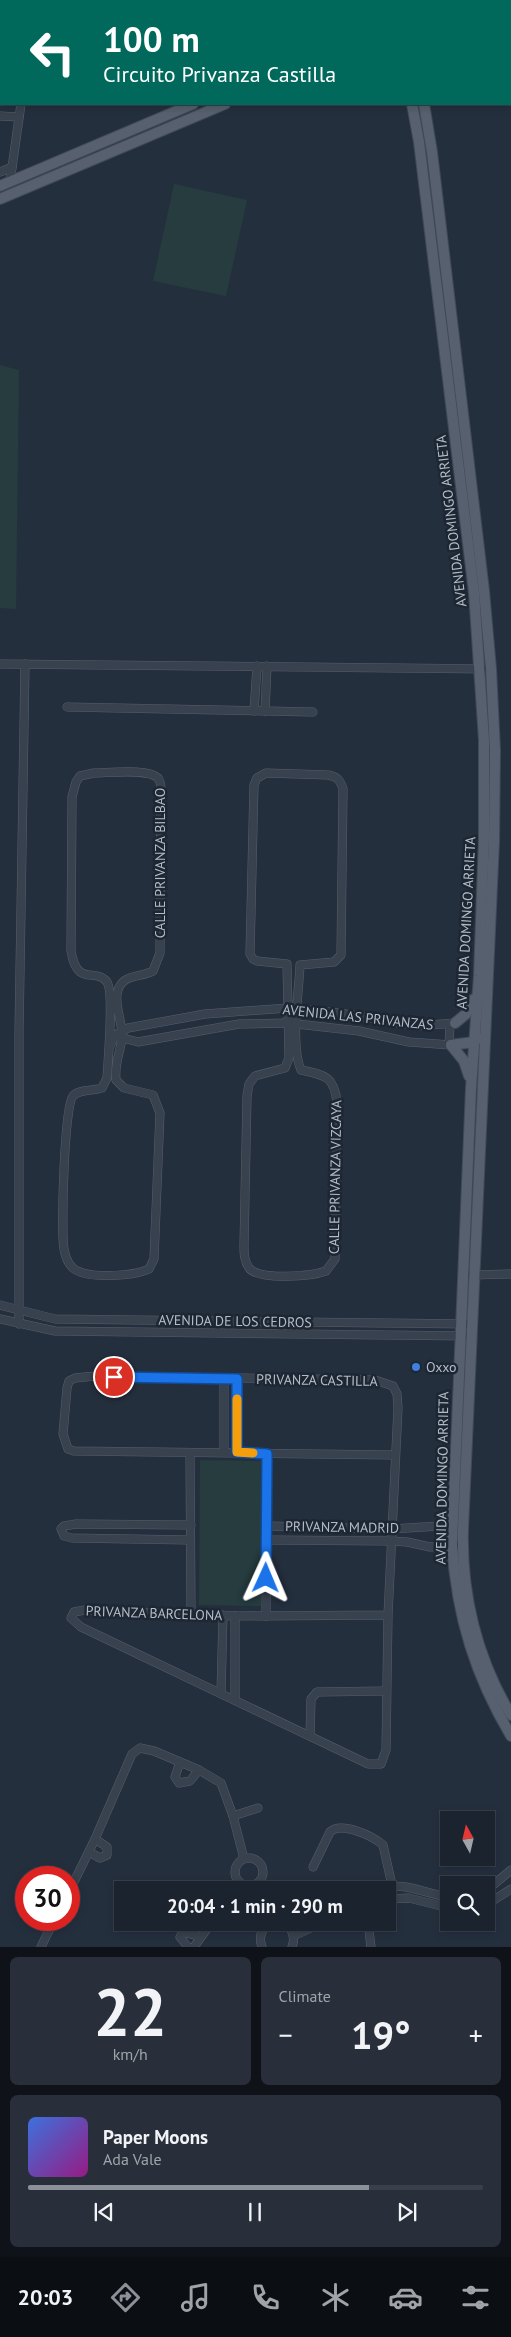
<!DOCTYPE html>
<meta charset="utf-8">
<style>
body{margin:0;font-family:"PT Sans",sans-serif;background:#282f3a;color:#f1f3f6;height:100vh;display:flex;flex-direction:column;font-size:19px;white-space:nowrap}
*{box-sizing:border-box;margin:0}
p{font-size:16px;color:#a0a4aa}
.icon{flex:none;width:28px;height:28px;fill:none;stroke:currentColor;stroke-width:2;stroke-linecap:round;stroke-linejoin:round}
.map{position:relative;height:1947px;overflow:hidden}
.details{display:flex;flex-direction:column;gap:10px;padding:10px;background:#0f1319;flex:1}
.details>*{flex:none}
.hud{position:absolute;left:0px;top:0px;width:511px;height:105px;box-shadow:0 2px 8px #0003,0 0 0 1px #39404a;background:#00695c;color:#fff;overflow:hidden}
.needle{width:32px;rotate:352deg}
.tools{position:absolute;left:440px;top:1811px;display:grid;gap:10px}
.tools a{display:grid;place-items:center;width:55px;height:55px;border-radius:0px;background:#1b232e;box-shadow:0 2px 8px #0003,0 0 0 1px #39404a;font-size:25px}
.speed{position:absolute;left:15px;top:1866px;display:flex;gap:10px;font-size:25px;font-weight:700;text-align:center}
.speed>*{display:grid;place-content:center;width:65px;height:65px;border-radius:50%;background:#1b232e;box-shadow:0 2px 8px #0003,0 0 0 1px #39404a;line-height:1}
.speed .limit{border:8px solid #d22;background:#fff;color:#111}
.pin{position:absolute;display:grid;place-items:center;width:42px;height:42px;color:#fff;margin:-21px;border:2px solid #fff;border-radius:50%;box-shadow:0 1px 5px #0007}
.me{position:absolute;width:55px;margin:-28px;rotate:1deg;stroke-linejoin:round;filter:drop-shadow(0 0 4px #0008)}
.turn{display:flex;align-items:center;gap:18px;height:105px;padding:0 20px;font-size:22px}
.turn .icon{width:65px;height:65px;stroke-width:2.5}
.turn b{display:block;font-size:35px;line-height:42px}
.big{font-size:38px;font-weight:600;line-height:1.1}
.details .tile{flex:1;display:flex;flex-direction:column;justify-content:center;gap:8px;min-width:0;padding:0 18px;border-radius:8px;background:#282f3a}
.details .dial{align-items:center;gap:0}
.dial b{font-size:65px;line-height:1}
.song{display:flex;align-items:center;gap:15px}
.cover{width:60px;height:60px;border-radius:8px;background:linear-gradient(135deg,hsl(220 70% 55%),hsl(310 70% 35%))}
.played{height:5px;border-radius:2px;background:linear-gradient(90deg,#8c9099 75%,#39404a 75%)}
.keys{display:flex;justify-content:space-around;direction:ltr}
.heat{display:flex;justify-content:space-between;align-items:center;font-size:28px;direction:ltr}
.details .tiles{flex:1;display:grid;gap:10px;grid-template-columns:1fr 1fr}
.tile:last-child{grid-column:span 2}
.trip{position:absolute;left:114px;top:1881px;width:282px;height:50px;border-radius:0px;background:#1b232e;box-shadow:0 2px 8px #0003,0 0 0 1px #39404a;font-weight:600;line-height:50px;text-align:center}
.menu{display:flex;height:80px;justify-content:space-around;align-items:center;background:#0b0e12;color:#a0a4aa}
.menu .icon{width:35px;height:35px}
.menu .on{color:#8c9099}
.menu b{font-size:22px;color:#f1f3f6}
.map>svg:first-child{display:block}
</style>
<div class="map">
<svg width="511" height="1947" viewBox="0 0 511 1947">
<rect width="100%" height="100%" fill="#242f3e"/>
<g fill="#263c3f">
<polygon points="174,184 247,200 226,296 153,281"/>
<polygon points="0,365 19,370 16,609 0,608"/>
<polygon points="200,1460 261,1461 261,1606 199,1605"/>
</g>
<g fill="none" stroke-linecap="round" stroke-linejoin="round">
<defs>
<g id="minor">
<polyline points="33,1 33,0"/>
<polyline points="100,1 100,0"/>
<polyline points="265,1 265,0"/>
<polyline points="495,1 500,0"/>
<polyline points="0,20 1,20"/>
<polyline points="510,58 511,63"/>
<polyline points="0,62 1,62"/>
<polyline points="0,116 19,117"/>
<polyline points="0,172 12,167"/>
<polyline points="10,182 21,104"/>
<polyline points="0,664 491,669"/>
<polyline points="67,707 313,712"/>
<polyline points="254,711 257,666"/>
<polyline points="265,711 267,666"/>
<path d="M94,773C108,773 148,768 158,778C160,781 161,785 161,789L160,953L153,971C144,976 131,975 124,981C109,993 122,1019 122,1034C122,1050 114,1061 116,1080L124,1088L153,1095L160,1113L154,1259L149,1269C134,1276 84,1280 72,1267C67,1262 65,1255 64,1249C61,1231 64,1106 73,1096C79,1089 93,1091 102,1088L107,1078C108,1061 114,993 107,982C96,967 77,988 71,951L72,797L76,782L80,776Z"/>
<path d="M266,773L328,775C338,777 340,780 343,789L341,955L334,962L300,965C299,992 290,1045 301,1070C325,1075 334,1076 337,1102L335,1259L326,1271C312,1276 260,1281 249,1268C244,1261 244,1253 244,1245L247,1096L249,1084L255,1076L285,1068L289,1058L287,964L257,961L253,959L250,954L254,785L257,778Z"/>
<polyline points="119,1037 138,1042 239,1024 288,1023 359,1031 409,1042 451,1045"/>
<polyline points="449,1045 450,1025"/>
<polyline points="110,1046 115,1035 128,1028 205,1014 288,1008 340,1013 417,1026 455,1023"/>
<polyline points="470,1275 511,1274"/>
<polyline points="0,1305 55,1319 472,1324"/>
<polyline points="0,1319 55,1331 471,1336"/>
<polyline points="19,1324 19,1033 25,664"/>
<polyline points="224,1452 224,1379"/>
<polyline points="237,1452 237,1379"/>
<polyline points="190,1453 191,1613"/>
<polyline points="267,1526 391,1529 440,1526 456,1528"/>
<polyline points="190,1540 72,1538 64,1536 61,1529 64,1526 76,1524 191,1525"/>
<polyline points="267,1540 391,1541 407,1542 430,1547 463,1545"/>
<polyline points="388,1615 235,1616 85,1610 74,1612 71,1618 81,1627 368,1764 381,1764 386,1750 388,1615 398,1408 397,1394 393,1386 375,1380 95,1376 75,1378 69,1381 67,1388 63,1434 68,1449 74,1451 395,1455"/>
<polyline points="266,1616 267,1454"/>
<polyline points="221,1693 223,1615"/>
<polyline points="235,1699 235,1616"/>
<polyline points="310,1736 311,1699 317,1692 386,1691"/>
<polyline points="180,1762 175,1777 179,1783 190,1781 199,1770"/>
<polyline points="233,1816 258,1808"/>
<polyline points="89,1852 100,1858 107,1855 107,1847 95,1839"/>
<circle cx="249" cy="1872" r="14"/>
<path d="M313,1867L330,1832C341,1821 373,1836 383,1845L392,1885"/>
<path d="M375,1890C405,1880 420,1893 449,1897"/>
<polyline points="486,1891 511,1870"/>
<polyline points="69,1892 95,1839 132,1754 140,1748 154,1751 199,1770 221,1783 233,1816 244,1859"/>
<polyline points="388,1899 409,1898 449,1908"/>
<polyline points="486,1905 511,1889"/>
<polyline points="368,1922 371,1947"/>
<polyline points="293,1936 324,1922"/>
<polyline points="41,1947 54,1920"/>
<polyline points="188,1947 180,1937 183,1932 201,1937"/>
<polyline points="194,1947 212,1922"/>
<path d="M262,1947C251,1916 303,1915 292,1947"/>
</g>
<g id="major">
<polyline points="387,0 387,1"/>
<polyline points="402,0 402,1"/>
<polyline points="329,1 330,0"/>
<polyline points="344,1 345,0"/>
<path d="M412,104L419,142L474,592L484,740V839L479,976L471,1088L452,1545C457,1617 475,1675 511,1736"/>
<path d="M424,104L432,152L484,591L491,669L495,750L494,841L463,1529C461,1594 477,1659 511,1715"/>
<polyline points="0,186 193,104"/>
<polyline points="0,199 225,104"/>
<polyline points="455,1023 466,1014 474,999"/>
<polyline points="451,1045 464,1061 469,1076"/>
<polyline points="451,1045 474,1042 478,1038"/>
</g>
</defs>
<use href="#minor" stroke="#565f6c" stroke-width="9"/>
<use href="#major" stroke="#414a57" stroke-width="12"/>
<use href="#minor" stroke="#38414e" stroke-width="8"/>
<use href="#major" stroke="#56606e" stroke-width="10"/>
</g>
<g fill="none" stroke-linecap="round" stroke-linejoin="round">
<defs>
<polyline id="route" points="114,1377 237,1379 237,1452 267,1454 266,1578"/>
</defs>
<use href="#route" stroke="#114b97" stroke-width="12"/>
<use href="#route" stroke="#1a73e8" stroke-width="9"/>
<polyline stroke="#f59e0b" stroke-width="9" points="237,1399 237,1452 253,1453"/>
</g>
<circle fill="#3f7fe0" stroke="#1d2633" stroke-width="2" cx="416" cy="1367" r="5"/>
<g text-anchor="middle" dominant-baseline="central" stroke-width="5" stroke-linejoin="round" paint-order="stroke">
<g font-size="14" fill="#b4bcc9" stroke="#1d2633">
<text transform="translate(451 521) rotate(-97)">AVENIDA DOMINGO ARRIETA</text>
<text transform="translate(160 863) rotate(-90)">CALLE PRIVANZA BILBAO</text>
<text transform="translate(466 923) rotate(-87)">AVENIDA DOMINGO ARRIETA</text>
<text transform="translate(358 1017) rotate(6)">AVENIDA LAS PRIVANZAS</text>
<text transform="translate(335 1177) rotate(-89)">CALLE PRIVANZA VIZCAYA</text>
<text transform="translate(235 1321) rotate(1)">AVENIDA DE LOS CEDROS</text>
<text transform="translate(317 1380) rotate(1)">PRIVANZA CASTILLA</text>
<text transform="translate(442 1478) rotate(-89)">AVENIDA DOMINGO ARRIETA</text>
<text transform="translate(342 1527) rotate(1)">PRIVANZA MADRID</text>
<text transform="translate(154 1613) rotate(2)">PRIVANZA BARCELONA</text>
</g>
<g font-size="14" fill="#b4bcc9" stroke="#1d2633" text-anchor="start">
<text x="426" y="1367">Oxxo</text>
</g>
</g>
</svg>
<div class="tools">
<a><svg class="needle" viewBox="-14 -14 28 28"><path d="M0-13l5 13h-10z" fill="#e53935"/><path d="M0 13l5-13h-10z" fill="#a0a4aa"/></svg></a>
<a><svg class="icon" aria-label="search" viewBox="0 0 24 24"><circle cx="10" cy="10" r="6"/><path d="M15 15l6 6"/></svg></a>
</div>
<div class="speed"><div class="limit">30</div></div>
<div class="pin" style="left:114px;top:1377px;background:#d93025"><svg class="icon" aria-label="arrive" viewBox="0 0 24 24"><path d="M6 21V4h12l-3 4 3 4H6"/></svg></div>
<svg class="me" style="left:266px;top:1578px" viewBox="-20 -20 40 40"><path d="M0-17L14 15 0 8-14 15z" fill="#1a73e8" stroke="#fff" stroke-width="4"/></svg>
<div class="trip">20:04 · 1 min · 290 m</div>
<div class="hud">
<div class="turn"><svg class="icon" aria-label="left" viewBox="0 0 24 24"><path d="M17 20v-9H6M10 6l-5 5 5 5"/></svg><div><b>100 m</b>Circuito Privanza Castilla</div></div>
</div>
</div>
<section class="details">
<div class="tiles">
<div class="tile dial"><b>22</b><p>km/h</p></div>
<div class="tile"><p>Climate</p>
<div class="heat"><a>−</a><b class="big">19°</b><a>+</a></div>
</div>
<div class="tile">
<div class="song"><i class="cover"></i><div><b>Paper Moons</b><p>Ada Vale</p></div></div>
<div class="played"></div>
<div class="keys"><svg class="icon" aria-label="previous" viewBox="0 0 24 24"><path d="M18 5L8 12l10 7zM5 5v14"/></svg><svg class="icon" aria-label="pause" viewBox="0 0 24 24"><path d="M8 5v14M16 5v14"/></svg><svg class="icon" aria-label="next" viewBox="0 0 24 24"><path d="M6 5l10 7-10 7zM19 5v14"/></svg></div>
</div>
</div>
</section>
<nav class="menu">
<b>20:03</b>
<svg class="icon on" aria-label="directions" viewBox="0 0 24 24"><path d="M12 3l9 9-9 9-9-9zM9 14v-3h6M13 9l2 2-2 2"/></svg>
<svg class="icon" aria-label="music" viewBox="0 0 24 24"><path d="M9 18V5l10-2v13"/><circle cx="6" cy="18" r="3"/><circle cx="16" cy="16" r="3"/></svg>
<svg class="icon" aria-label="phone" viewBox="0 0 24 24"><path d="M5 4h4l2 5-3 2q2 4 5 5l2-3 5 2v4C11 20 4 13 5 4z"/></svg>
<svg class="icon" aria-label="climate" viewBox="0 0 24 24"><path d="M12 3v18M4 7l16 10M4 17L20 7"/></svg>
<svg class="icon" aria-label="car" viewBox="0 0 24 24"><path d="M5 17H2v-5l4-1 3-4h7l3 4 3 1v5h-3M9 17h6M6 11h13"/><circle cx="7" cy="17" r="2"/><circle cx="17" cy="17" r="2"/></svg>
<svg class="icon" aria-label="filters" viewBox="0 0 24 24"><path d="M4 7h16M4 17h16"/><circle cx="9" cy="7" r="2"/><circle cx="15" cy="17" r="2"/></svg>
</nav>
